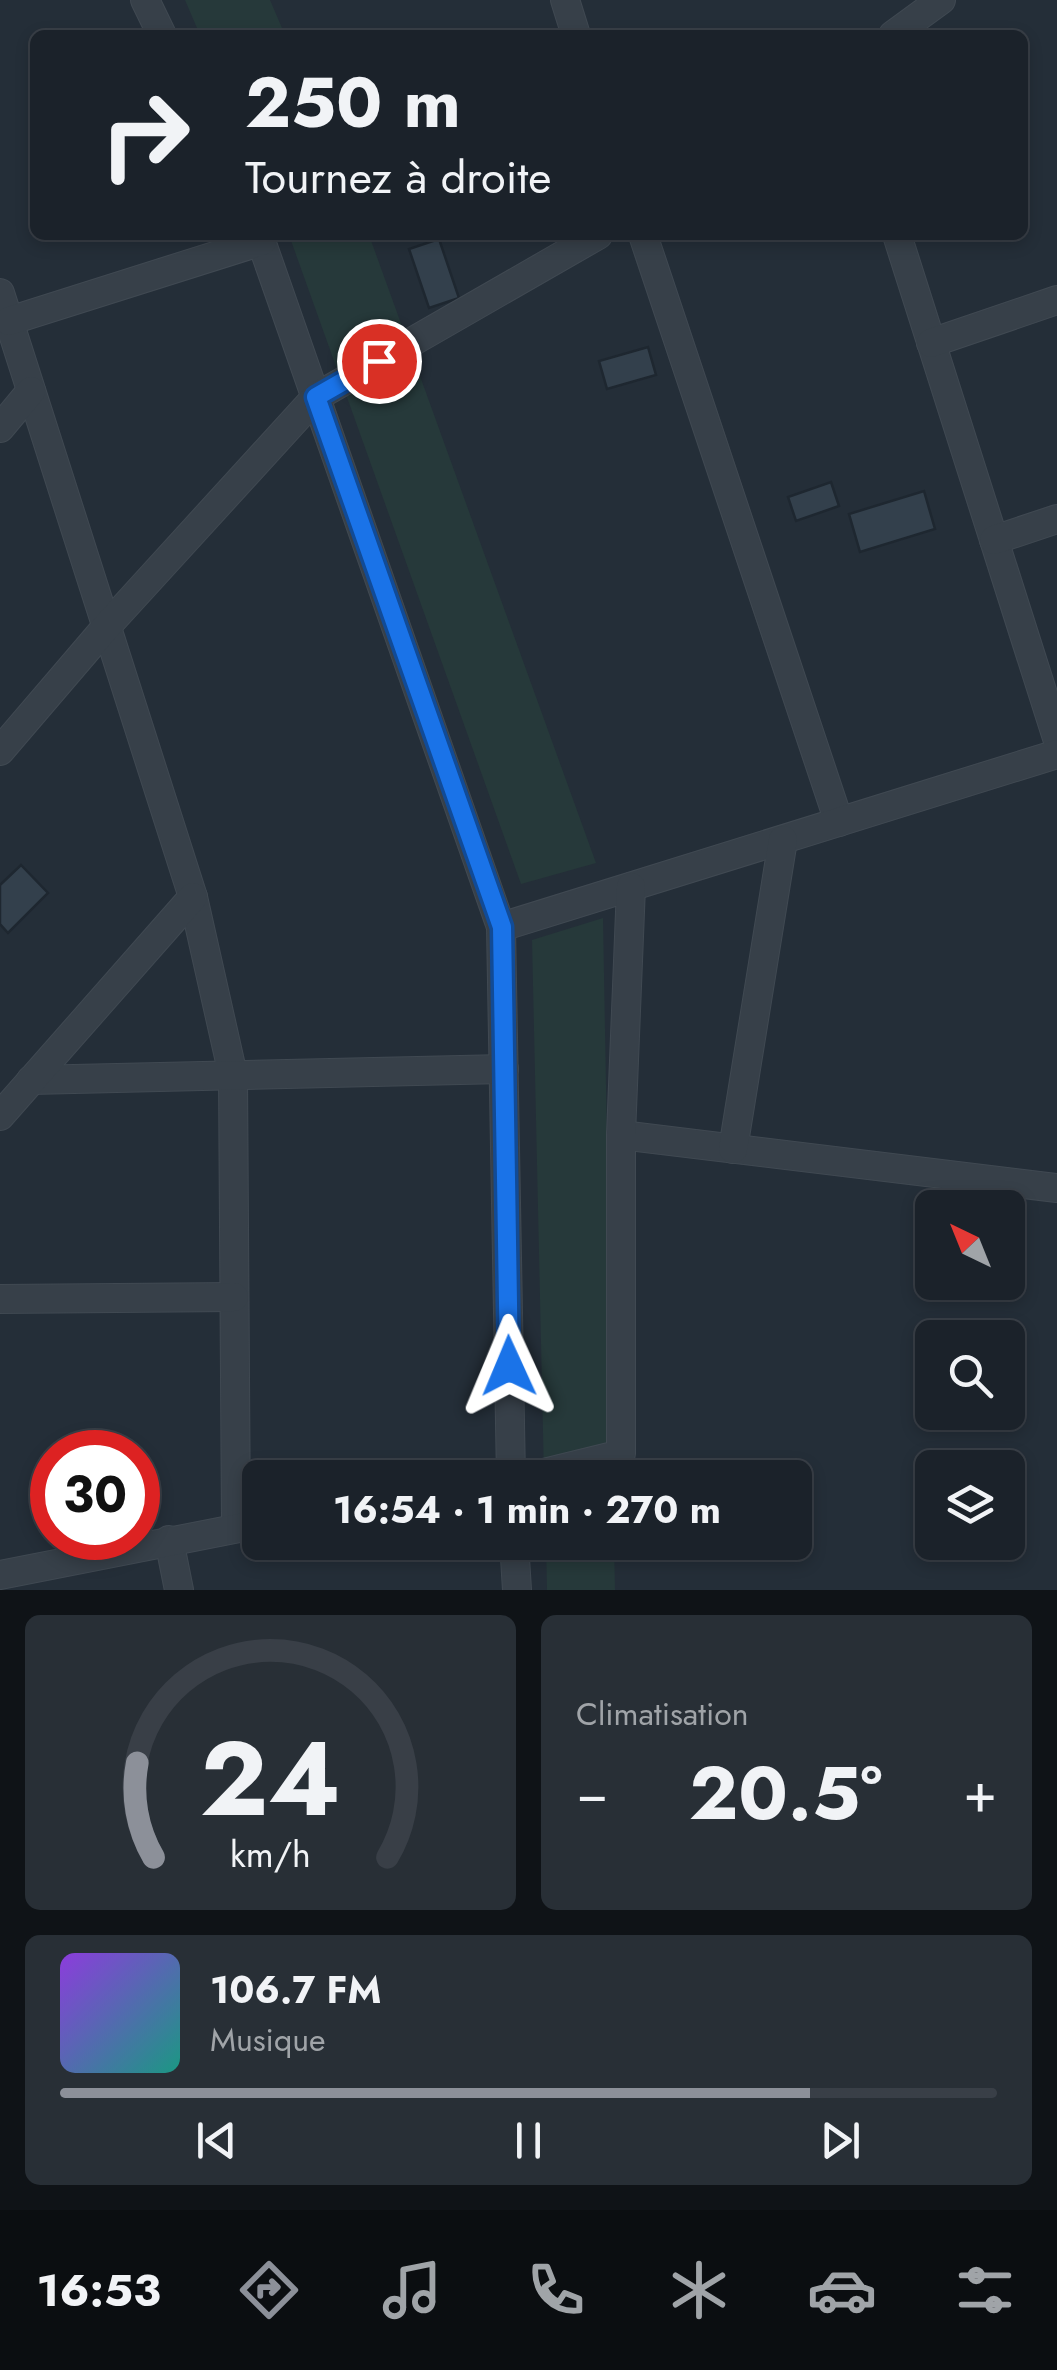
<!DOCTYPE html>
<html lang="fr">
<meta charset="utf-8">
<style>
body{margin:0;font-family:Jost,sans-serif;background:#282f36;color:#f1f3f6;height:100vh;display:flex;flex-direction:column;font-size:38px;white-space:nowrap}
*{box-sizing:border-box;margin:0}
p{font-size:32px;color:#a0a4a8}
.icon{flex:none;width:55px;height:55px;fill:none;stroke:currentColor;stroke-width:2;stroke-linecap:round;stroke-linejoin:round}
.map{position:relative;height:1590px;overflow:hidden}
.sheet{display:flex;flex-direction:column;gap:25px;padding:25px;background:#0f1317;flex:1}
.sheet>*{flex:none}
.top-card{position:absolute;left:30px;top:30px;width:998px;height:210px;border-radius:15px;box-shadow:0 5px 15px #0003,0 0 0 2px #393f47;background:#1b222a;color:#f1f3f6;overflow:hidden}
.needle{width:65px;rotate:317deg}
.fabs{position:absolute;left:915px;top:1190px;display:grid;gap:20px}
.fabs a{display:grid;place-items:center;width:110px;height:110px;border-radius:15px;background:#1b222a;box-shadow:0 5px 15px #0003,0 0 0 2px #393f47;font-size:50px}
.speed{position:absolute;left:30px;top:1430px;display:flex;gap:20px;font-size:50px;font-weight:700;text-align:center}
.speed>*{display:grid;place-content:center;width:130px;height:130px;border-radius:50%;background:#1b222a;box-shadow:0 5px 15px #0003,0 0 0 2px #393f47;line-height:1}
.speed .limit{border:15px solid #d22;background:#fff;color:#111}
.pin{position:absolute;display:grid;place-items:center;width:85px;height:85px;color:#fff;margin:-42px;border:5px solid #fff;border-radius:50%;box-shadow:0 2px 10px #0007}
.me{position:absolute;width:110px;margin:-55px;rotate:359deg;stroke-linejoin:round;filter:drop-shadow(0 0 8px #0008)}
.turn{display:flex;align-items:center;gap:35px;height:210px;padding:0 50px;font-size:45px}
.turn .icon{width:130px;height:130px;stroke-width:2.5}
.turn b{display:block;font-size:70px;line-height:85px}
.big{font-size:75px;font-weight:700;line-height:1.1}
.sheet .widget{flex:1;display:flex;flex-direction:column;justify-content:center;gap:15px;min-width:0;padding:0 35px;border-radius:15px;background:#282f36}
.sheet .dial{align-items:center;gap:0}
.dial svg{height:260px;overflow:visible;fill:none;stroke:#393f47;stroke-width:7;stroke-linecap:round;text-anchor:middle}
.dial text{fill:#f1f3f6;stroke:none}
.song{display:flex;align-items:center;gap:30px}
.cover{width:120px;height:120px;border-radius:15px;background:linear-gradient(135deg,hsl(270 70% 55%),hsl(170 70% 35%))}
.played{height:10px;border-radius:5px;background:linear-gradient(90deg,#8c9099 80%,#393f47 80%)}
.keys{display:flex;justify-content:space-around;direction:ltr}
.heat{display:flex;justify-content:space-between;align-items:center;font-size:55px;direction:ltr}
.sheet .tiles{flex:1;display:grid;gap:25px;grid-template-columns:1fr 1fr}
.widget:last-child{grid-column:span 2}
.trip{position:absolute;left:242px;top:1460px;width:570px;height:100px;border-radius:15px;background:#1b222a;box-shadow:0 5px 15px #0003,0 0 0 2px #393f47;font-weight:700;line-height:100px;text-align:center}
.menu{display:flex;height:160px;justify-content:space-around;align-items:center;background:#0b0e11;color:#a0a4a8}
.menu .icon{width:70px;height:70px}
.menu .active{color:#8c9099}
.menu b{font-size:45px;color:#f1f3f6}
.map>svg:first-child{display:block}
</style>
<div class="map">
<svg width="1057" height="1590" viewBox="0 0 1057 1590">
<rect width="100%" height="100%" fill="#242e38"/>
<g fill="#26393a">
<polygon points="185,0 270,0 285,35 200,35"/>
<polygon points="289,235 369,235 596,863 521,884"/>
<polygon points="603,918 613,1477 544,1477 532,940"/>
<polygon points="546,1543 614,1543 615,1590 547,1590"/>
</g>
<g fill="#33404c" stroke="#1e2730" stroke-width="2.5">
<polygon points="439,239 459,298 429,308 409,249"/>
<polygon points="648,347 656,375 607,389 599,361"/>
<polygon points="831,482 839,506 796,521 788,497"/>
<polygon points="924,491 935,529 860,552 849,514"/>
<polygon points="21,865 48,893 8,933 0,924 0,885"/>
</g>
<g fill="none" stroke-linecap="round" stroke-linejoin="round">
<defs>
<g id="street">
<polyline points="145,0 162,35"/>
<polyline points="565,0 576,35"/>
<polyline points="893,35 941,0"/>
<polyline points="259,235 501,927 511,1478"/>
<polyline points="643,235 839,822"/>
<polyline points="897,235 1057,738"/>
<polyline points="0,293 193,897 233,1075 236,1528"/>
<polyline points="9,321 262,241"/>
<polyline points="931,343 1057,300"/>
<polyline points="0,428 31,391"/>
<polyline points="994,540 1057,519"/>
<polyline points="0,751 107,626 316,397 598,235"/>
<polyline points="501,927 1057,754"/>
<polyline points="31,1080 504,1069"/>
<polyline points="0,1116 193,897"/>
<polyline points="621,1135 1057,1188"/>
<polyline points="733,1149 783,840"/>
<polyline points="0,1299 234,1297"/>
<polyline points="523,1478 621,1454 621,1135 631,887"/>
<polyline points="169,1540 179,1590"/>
<polyline points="514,1542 517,1590"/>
<polyline points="0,1575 260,1524"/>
</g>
</defs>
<use href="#street" stroke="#404952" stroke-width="30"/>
<use href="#street" stroke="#374049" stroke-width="28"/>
</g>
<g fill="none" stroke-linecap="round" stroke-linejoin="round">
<defs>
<polyline id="route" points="379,361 316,397 502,927 509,1366"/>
</defs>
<use href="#route" stroke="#114b97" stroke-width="25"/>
<use href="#route" stroke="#1a73e8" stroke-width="18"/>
</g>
</svg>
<div class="fabs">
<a><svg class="needle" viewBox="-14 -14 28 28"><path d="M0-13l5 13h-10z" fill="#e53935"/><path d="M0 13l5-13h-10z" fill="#a0a4a8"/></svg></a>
<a><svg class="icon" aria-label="search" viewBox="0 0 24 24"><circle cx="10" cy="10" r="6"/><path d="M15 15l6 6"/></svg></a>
<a><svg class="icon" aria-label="layers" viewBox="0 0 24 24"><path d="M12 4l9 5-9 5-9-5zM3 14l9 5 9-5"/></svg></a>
</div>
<div class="speed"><div class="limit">30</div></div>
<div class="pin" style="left:379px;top:361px;background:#d93025"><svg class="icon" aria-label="arrive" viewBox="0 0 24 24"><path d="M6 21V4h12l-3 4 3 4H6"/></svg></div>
<svg class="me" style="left:509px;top:1366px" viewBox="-20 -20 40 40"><path d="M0-17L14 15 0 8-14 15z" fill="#1a73e8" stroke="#fff" stroke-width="4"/></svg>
<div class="trip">16:54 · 1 min · 270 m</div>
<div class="top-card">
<div class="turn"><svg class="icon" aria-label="right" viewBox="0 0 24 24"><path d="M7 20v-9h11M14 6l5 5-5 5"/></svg><div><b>250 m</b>Tournez à droite</div></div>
</div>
</div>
<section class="sheet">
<div class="tiles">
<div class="widget dial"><svg viewBox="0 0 100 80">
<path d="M14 69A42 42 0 1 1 86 69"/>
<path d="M14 69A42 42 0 0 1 9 40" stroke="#8c9099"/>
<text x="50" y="56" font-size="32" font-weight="700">24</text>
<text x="50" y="72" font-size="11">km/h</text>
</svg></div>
<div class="widget"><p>Climatisation</p>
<div class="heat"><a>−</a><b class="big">20.5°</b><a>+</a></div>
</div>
<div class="widget">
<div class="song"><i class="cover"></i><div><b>106.7 FM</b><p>Musique</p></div></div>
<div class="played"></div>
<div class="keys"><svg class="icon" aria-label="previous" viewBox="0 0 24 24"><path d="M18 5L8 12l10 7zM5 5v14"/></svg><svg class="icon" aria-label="pause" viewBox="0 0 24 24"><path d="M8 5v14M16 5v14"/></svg><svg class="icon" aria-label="next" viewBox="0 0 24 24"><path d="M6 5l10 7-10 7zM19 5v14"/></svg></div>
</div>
</div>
</section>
<nav class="menu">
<b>16:53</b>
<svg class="icon active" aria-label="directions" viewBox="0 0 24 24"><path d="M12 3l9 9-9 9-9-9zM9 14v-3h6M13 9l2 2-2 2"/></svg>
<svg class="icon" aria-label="music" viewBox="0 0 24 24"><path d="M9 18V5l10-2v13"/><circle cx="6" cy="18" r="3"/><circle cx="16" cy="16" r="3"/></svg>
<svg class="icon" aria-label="phone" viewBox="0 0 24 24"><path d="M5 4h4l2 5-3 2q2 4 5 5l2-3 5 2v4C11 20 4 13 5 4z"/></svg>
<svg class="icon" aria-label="climate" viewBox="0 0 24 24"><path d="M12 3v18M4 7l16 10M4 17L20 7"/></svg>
<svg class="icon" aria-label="car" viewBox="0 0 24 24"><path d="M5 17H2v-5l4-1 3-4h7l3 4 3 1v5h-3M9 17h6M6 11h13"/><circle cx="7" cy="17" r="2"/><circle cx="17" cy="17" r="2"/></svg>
<svg class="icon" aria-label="filters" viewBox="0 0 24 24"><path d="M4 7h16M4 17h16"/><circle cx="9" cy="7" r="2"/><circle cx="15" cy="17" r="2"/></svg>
</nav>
